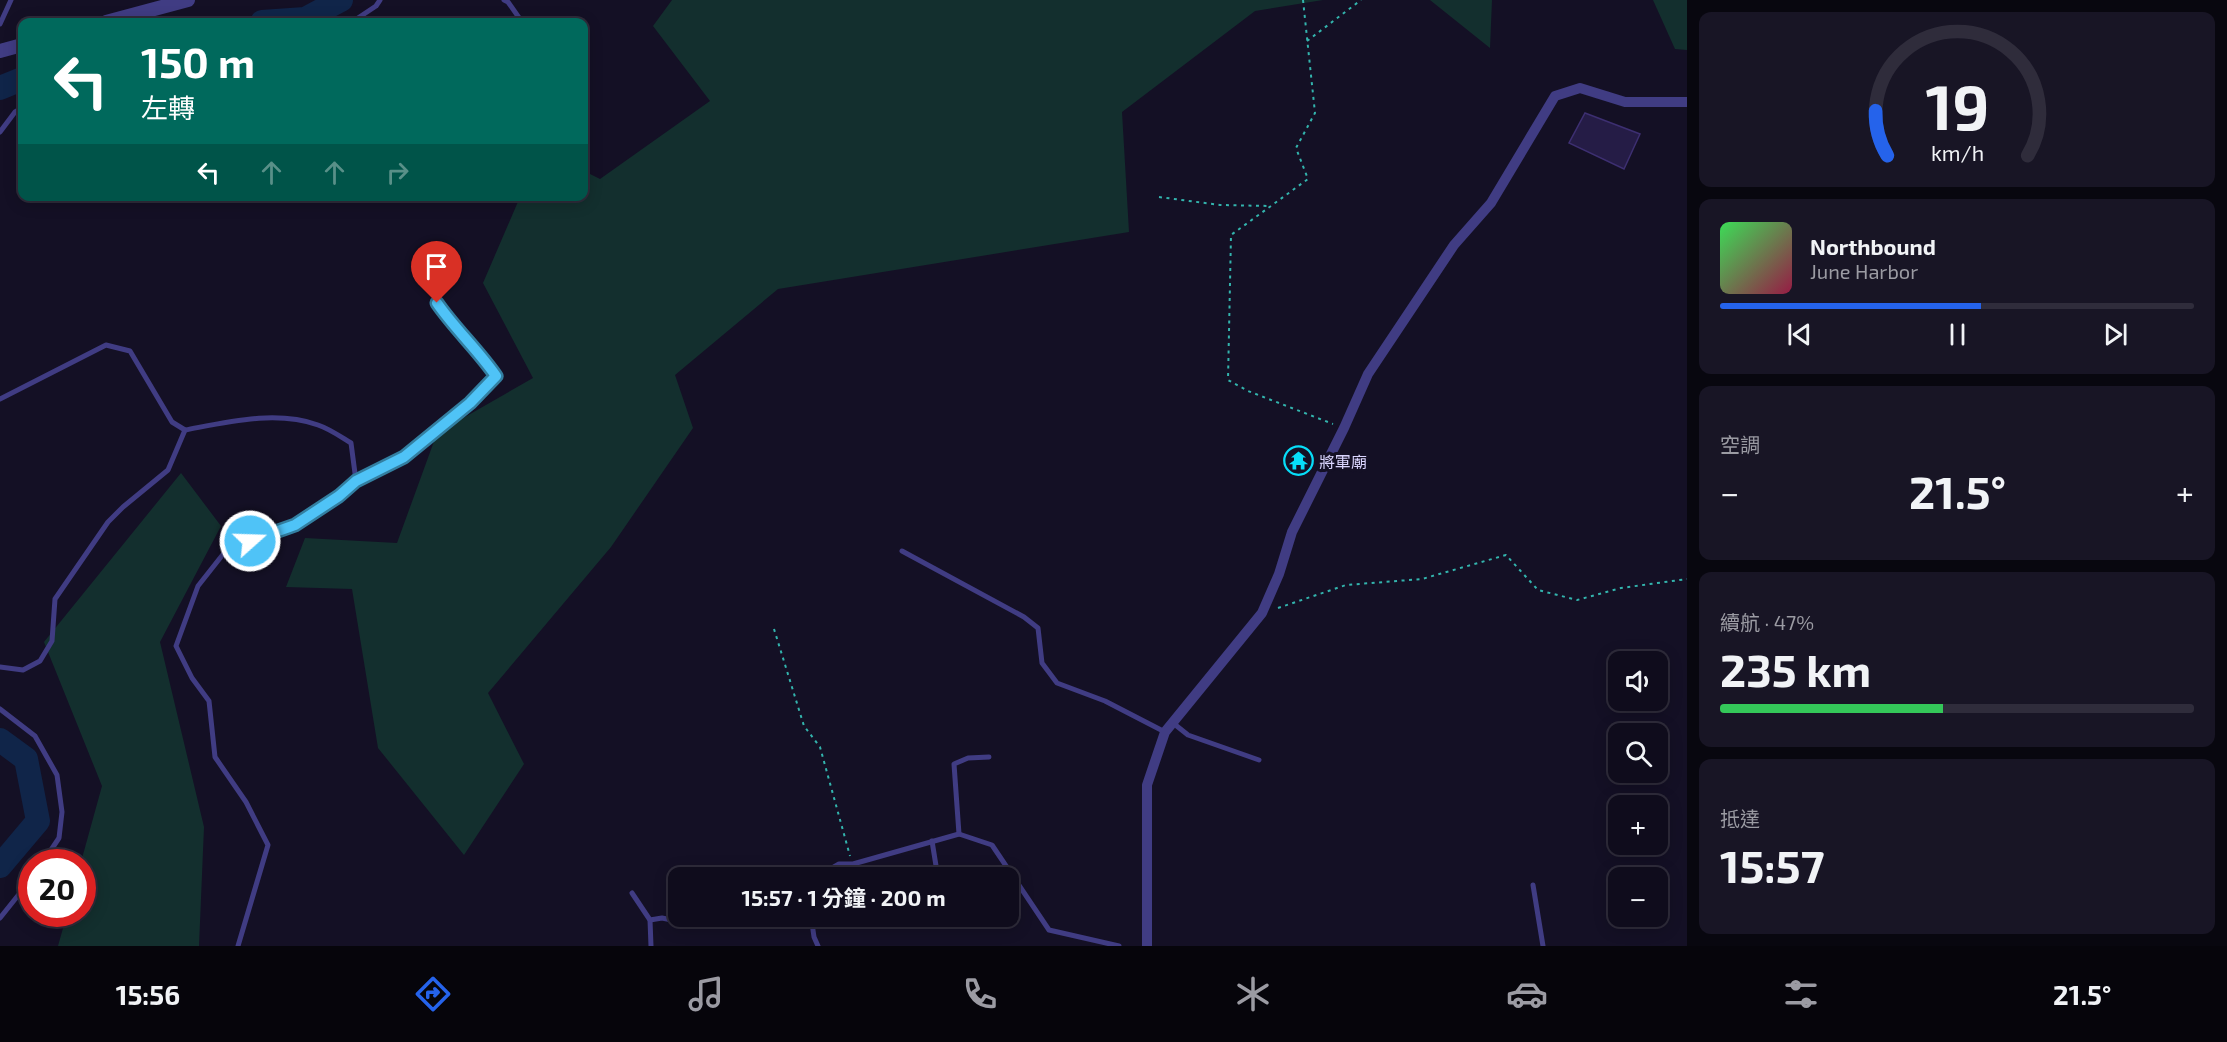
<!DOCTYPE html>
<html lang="zh-TW">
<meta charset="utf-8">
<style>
body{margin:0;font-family:"Exo 2","Noto Sans TC",sans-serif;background:#181525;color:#f1f3f6;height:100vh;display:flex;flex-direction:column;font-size:22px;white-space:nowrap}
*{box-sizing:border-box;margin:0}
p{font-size:20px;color:#9b9ba3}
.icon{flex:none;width:33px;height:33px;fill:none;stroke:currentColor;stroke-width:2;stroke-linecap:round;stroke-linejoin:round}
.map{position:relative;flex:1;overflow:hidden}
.panel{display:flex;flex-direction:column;gap:12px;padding:12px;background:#08070f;width:540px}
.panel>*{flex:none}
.banner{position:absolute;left:18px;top:18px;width:570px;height:183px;border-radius:12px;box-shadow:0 3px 15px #0003,0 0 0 2px #2f2c3b;background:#00695c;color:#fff;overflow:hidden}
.fabs{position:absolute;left:1608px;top:651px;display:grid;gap:12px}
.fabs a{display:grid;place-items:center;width:60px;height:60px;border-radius:12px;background:#0f0c1c;box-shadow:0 3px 15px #0003,0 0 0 2px #2f2c3b;font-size:30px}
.speed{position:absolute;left:18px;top:849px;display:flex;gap:12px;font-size:30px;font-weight:700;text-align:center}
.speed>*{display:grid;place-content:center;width:78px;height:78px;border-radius:50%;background:#0f0c1c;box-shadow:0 3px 15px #0003,0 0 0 2px #2f2c3b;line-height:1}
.speed .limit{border:9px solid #d22;background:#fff;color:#111}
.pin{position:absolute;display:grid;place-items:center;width:51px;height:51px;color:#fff;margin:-62px -26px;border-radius:50% 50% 50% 0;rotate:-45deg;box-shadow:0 0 6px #0007}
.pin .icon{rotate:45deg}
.me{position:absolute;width:66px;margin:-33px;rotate:70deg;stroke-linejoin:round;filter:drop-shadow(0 0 4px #0008)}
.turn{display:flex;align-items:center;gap:21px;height:126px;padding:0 24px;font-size:27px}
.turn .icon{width:78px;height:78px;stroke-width:2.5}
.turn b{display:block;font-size:42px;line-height:51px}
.lanes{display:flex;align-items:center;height:57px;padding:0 24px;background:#0003;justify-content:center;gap:30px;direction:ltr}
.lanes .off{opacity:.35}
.big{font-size:45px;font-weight:700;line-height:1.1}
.panel .tile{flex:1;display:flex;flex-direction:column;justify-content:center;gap:9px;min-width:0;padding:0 21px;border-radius:12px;background:#181525}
.panel .dial{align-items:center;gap:0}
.dial svg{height:156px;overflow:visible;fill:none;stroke:#2f2c3b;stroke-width:7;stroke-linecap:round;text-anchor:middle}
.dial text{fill:#f1f3f6;stroke:none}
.song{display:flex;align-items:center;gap:18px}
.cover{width:72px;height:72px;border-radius:9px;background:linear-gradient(135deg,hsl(130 70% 55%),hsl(340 70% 35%))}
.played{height:6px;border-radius:3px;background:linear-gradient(90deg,#2563eb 55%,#2f2c3b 55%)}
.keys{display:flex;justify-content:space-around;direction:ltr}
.heat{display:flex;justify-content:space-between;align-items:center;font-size:33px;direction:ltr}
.charge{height:9px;border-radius:4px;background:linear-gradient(90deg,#34c759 47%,#2f2c3b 0)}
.trip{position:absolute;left:668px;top:867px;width:351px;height:60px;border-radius:12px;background:#0f0c1c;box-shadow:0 3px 15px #0003,0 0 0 2px #2f2c3b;font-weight:700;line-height:60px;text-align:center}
.menu{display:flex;height:96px;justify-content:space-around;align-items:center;background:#06050b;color:#9b9ba3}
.menu .icon{width:42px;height:42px}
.menu .current{color:#2563eb}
.menu b{font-size:27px;color:#f1f3f6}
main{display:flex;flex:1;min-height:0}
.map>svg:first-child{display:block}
</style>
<main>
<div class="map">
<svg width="1687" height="946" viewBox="0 0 1687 946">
<rect width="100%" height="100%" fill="#141025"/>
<g fill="#132f2e">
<polygon points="672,0 1323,0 1255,11 1122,112 1129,232 778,289 675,375 693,428 611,547 488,693 524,764 464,855 378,748 352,589 286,587 305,538 397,543 437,433 533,378 483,283 520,197 584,196 584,171 600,179 710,101 653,26"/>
<polygon points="1430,0 1492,0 1490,48"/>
<polygon points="1653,0 1687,0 1687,50 1675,49"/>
<polygon points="181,473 221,526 160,642 204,827 199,946 58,946 67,914 82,914 82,862 81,862 102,786 44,642"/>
</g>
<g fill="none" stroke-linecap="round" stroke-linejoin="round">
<g stroke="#102549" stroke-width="24">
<polyline points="262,22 305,19 341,0"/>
<polyline points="0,88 22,79"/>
<polyline points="0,740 26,759 38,821 0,866"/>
</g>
</g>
<polygon fill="#251c46" stroke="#3d2f71" stroke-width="1.5" points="1585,113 1640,134 1624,169 1569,143"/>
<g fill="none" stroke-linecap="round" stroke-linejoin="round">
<g stroke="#33b4ad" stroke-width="2" stroke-dasharray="3 4.5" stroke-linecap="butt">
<polyline points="1303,0 1315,113 1296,148 1308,179 1231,235 1228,380 1248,391 1333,424"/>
<polyline points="1307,41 1361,0"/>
<polyline points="1159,197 1220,205 1270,206"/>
<polyline points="1278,608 1346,585 1422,579 1506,555 1538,590 1577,600 1621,588 1687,579"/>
<polyline points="774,629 804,726 820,747 850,856"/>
</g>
<g stroke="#403c83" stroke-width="5">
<polyline points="504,0 508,2 522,22"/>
<polyline points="352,22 376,6 380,0"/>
<polyline points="0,24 11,0"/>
<polyline points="584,57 584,67"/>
<polyline points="0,132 15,112 22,108"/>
<path d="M0,399L106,345L130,351L172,422L185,430C228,422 276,410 318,425C330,429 341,437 351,443L356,481L339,496L295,525L228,548L198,586L176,646L192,678L209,701L215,757L246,802L268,845L238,946"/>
<path d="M356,481L404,457L470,403L496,376C477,350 455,329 437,303"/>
<polyline points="902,551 1024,617 1038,628 1042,663 1057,683 1105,701 1165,732"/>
<polyline points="0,667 23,670 40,661 52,641 55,599 108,522 123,507 168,470 185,430"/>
<polyline points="0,709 35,736 57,775 62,812 59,838 43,862"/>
<polyline points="1173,723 1188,735 1259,760"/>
<polyline points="959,834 954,764 968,758 989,757"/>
<polyline points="932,841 938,878"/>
<polyline points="774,878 788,870 801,878"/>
<polyline points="815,878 839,864 853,864 959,834 992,845 1049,930 1119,946"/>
<polyline points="1533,885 1543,946"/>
<polyline points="632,893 650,920 651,946"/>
<polyline points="811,916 814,937 818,946"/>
<polyline points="0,918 32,878"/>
<polyline points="650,920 662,918 696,925 721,919 722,916"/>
</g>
<polyline stroke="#403c83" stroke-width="10" points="1147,946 1147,785 1165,732 1262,613 1279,574 1292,532 1344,428 1368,374 1454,245 1491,203 1555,96 1580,88 1625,102 1687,102"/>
<g stroke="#403c83" stroke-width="14">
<polyline points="106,22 188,0"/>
<polyline points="0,51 22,45"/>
</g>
</g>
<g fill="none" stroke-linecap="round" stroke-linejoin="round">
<defs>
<path id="route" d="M250,541L295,525L339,496L356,481L404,457L470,403L496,376C478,350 455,329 437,303"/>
</defs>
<use href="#route" stroke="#337fa1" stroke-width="15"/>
<use href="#route" stroke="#4fc3f7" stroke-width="10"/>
</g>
<defs>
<symbol id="temple-ring" viewBox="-11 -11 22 22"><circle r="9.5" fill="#141025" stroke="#07ddf8" stroke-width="1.5"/><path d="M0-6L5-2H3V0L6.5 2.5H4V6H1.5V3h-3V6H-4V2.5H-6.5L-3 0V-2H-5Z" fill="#07ddf8"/></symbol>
</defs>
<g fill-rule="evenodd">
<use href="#temple-ring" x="1282" y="444" width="33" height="33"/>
</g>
<g text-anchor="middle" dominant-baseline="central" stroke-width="6" stroke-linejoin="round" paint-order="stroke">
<g font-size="16" fill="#dad5fe" stroke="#141025" text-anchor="start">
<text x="1319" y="461">將軍廟</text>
</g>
</g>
</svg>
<div class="fabs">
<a><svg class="icon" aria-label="sound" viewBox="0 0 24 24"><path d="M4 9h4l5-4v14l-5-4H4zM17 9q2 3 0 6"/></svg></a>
<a><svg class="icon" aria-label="search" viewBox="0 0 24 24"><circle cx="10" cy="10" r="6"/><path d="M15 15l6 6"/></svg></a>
<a>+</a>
<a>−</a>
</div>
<div class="speed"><div class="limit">20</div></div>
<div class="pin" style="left:437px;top:303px;background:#d93025"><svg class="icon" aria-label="arrive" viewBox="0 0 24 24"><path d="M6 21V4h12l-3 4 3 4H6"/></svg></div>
<svg class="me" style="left:250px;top:541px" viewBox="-20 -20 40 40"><circle r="17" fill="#4fc3f7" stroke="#fff" stroke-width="3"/><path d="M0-11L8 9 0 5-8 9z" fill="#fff"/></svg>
<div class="trip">15:57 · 1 分鐘 · 200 m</div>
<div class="banner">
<div class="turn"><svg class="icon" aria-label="left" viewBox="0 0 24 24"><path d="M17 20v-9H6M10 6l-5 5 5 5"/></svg><div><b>150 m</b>左轉</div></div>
<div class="lanes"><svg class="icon" aria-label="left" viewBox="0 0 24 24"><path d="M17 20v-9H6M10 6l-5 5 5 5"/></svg><svg class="icon off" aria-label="ahead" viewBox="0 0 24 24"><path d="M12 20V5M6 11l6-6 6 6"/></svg><svg class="icon off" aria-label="ahead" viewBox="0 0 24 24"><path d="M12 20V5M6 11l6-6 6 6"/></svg><svg class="icon off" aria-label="right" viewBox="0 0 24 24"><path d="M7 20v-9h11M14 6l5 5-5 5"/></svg></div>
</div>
</div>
<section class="panel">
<div class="tile dial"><svg viewBox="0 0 100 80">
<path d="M14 69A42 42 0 1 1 86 69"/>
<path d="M14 69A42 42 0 0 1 8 46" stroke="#2563eb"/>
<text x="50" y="56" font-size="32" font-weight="700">19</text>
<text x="50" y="72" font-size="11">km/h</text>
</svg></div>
<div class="tile">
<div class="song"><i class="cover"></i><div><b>Northbound</b><p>June Harbor</p></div></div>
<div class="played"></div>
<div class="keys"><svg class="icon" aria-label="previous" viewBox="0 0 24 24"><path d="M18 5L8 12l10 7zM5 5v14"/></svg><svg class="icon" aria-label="pause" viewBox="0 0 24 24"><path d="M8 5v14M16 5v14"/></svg><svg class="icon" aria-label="next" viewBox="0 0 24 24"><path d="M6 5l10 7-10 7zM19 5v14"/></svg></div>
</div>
<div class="tile"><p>空調</p>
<div class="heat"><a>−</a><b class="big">21.5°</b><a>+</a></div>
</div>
<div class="tile"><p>續航 · 47%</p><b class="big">235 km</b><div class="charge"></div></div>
<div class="tile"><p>抵達</p><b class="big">15:57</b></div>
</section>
</main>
<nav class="menu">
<b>15:56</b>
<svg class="icon current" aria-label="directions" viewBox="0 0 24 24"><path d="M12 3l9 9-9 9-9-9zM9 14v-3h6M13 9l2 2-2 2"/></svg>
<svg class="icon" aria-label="music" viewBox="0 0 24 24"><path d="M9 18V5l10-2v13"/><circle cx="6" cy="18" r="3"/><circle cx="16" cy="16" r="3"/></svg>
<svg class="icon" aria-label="phone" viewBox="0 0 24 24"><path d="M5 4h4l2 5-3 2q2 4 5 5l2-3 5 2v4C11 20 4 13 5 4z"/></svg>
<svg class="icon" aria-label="climate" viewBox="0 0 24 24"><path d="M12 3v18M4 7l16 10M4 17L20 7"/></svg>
<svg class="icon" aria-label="car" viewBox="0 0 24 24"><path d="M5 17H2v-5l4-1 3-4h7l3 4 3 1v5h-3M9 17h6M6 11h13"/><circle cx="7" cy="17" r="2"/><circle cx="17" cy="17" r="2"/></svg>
<svg class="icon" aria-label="filters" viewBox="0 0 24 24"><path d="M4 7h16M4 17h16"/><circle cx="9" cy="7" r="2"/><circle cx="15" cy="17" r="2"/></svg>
<b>21.5°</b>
</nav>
